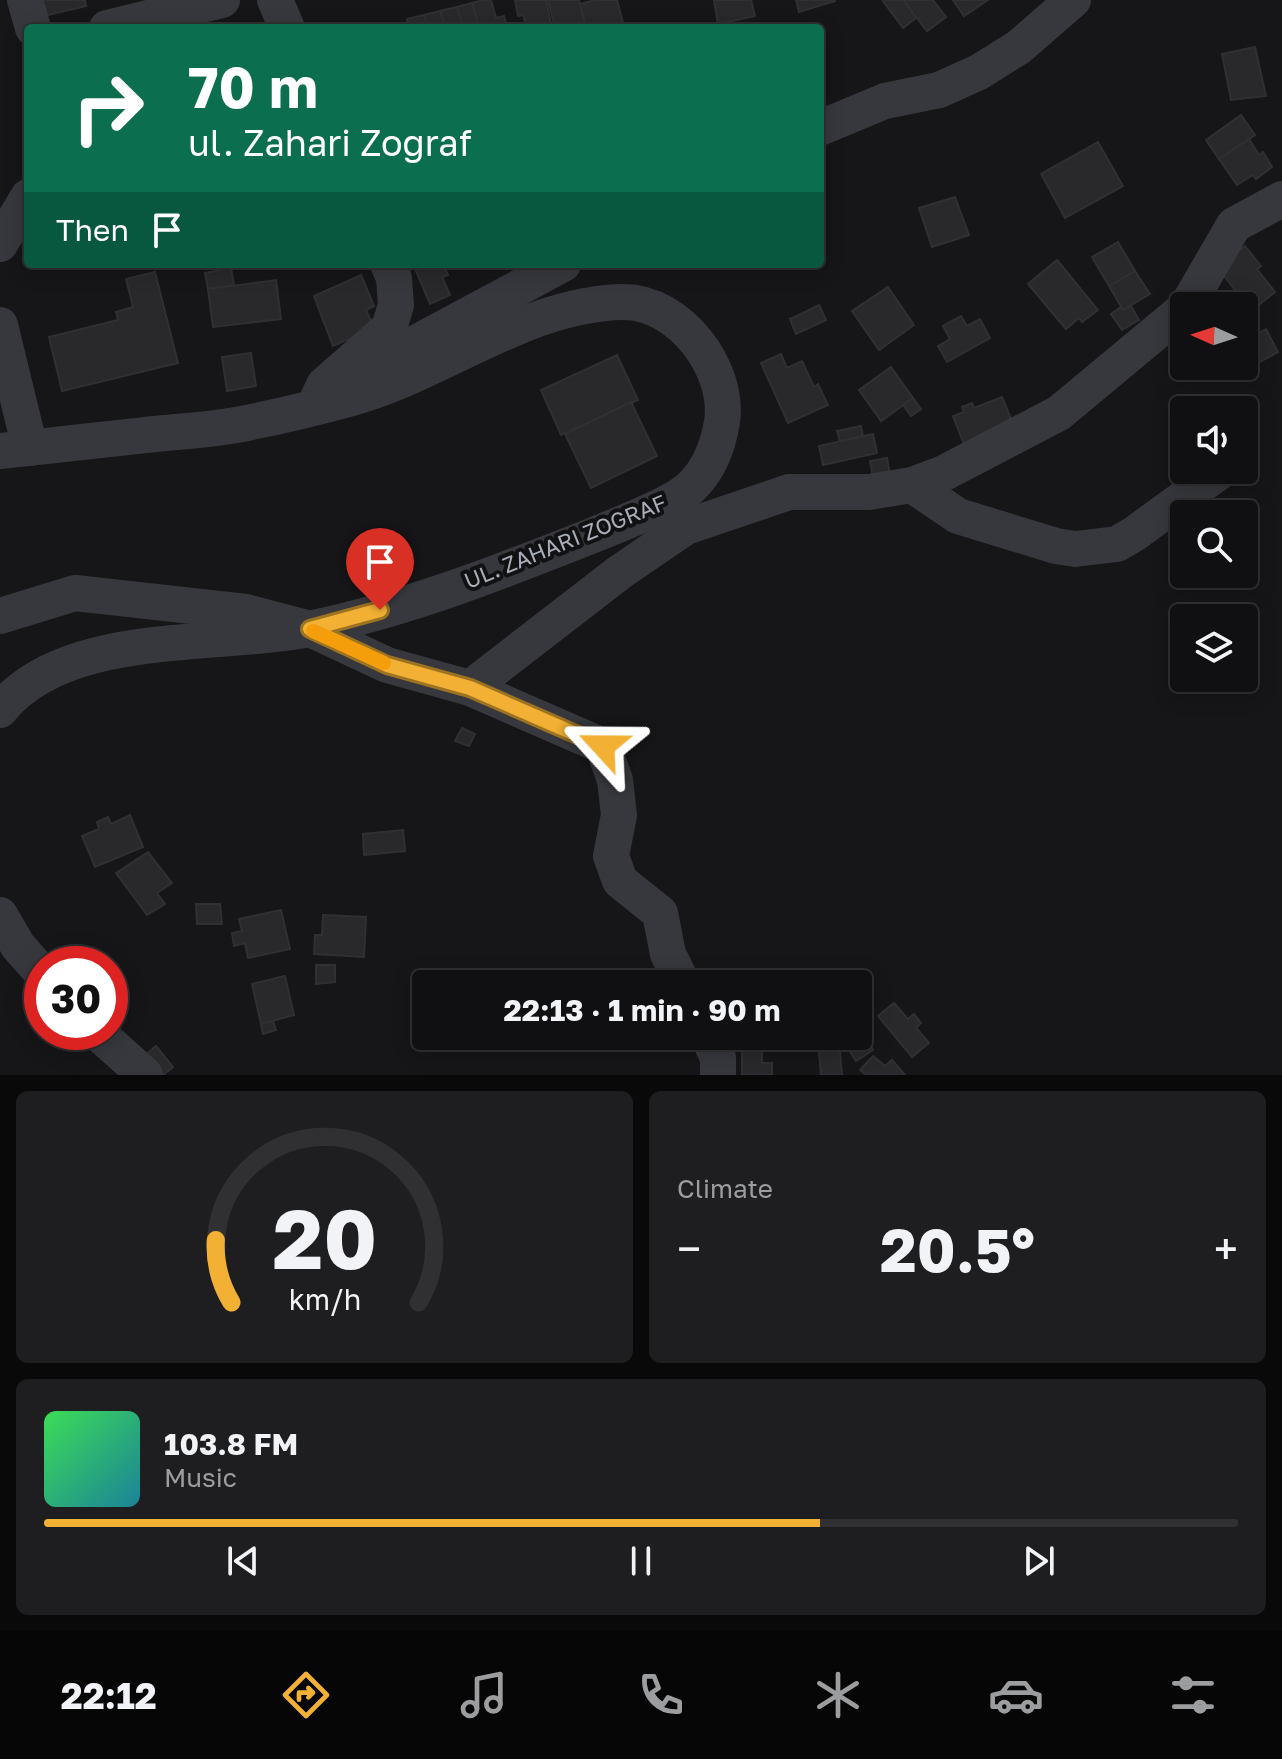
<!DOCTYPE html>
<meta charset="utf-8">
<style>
body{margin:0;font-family:"Golos Text",sans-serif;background:#1e1e20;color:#f1f3f6;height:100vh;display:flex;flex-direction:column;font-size:30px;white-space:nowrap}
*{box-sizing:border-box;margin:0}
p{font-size:26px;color:#9c9d9f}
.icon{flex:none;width:44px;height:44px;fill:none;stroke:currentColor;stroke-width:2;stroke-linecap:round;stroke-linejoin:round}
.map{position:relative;height:1075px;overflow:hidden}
.sheet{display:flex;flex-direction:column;gap:16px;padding:16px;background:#09090a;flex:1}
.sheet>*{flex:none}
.top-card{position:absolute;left:24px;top:24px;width:800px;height:244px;border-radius:8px;box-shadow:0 4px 20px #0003,0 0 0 2px #303032;background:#0b6e4f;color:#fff;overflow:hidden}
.needle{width:52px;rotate:273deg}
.buttons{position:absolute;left:1170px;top:292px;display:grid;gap:16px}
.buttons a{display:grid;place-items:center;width:88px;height:88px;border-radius:8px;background:#101012;box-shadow:0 4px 20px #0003,0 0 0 2px #303032;font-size:40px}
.speed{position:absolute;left:24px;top:946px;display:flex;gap:16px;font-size:40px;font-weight:700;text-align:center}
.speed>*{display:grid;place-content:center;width:104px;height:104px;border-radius:50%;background:#101012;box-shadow:0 4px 20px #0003,0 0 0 2px #303032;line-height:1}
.speed .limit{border:12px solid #d22;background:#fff;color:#111}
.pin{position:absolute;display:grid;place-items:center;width:68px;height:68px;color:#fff;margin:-82px -34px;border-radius:50% 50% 50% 0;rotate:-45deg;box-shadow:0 0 8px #0007}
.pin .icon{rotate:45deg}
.me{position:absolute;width:88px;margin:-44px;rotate:294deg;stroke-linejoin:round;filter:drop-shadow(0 0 6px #0008)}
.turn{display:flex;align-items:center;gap:28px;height:168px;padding:0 32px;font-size:36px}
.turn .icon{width:104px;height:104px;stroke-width:2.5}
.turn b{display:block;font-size:56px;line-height:68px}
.then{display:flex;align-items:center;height:76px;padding:0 32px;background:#0003;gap:16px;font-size:30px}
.big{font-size:60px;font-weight:700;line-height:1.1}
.sheet .widget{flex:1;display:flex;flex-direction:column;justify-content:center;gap:12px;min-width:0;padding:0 28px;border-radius:12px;background:#1e1e20}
.sheet .dial{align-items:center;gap:0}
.dial svg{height:208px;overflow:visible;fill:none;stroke:#303032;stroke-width:7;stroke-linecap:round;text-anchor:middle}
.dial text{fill:#f1f3f6;stroke:none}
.song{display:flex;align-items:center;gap:24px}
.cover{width:96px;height:96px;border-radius:12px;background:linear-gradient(135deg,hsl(130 70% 55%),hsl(190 70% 35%))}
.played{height:8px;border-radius:4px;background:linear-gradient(90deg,#f2b134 65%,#303032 65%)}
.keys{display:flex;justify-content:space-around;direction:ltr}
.heat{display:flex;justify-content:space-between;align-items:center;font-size:44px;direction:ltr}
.sheet .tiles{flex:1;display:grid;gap:16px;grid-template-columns:1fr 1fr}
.widget:last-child{grid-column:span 2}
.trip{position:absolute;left:412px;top:970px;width:460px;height:80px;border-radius:8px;background:#101012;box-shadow:0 4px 20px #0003,0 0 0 2px #303032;font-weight:700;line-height:80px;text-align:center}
.tab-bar{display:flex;height:128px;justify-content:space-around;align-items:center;background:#060607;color:#9c9d9f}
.tab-bar .icon{width:56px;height:56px}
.tab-bar .active{color:#f2b134}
.tab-bar b{font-size:36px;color:#f1f3f6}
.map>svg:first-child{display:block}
</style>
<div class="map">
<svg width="1282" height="1075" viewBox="0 0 1282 1075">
<rect width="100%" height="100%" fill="#161618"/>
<g fill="#29292c" stroke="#303034" stroke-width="2">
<polygon points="35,0 85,0 86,6 39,17"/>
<polygon points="484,0 491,0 496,18 504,16 507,28 479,28 472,3"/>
<polygon points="515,0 546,0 552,28 527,28 523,15 518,16"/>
<polygon points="548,0 579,0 586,28 555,28"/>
<polygon points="596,0 617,0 623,23 602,28 586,28 580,4"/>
<polygon points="714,0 751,0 755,16 718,24"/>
<polygon points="796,0 835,0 835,1 799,12"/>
<polygon points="885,0 903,0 916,18 903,28 883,1"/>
<polygon points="903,0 933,0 946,17 927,31"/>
<polygon points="953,0 988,0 964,16"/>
<polygon points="472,3 478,25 463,28 457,7"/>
<polygon points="457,7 463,28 445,28 440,11"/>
<polygon points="440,11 445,28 428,28 424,15"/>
<polygon points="424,15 428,28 409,28 407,19"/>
<polygon points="1255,47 1266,96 1231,100 1222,54"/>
<polygon points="1241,115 1255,135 1219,159 1206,140"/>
<polygon points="1249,139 1259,155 1263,152 1272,167 1256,179 1253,175 1237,185 1219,159"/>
<polygon points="1098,142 1123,186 1065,218 1041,174"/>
<polygon points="955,197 969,235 932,247 919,208"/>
<polygon points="1118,242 1135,271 1109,286 1092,257"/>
<polygon points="1245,246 1261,266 1257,269 1275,292 1251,311 1218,268"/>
<polygon points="1057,260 1098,310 1082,322 1079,318 1066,329 1028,284"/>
<polygon points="413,264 443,264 448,275 442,277 450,295 430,304"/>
<polygon points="231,268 234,285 208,289 205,273"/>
<polygon points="1135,271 1150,294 1123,310 1109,286"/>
<polygon points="155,272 178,363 62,391 49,337 118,320 116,312 133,307 126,279"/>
<polygon points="361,275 374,306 366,310 374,328 333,346 314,296"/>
<polygon points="276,280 281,319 213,327 208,289"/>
<polygon points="888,287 914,325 879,350 852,311"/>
<polygon points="819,305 826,320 796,334 790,319"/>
<polygon points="1131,306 1139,320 1122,330 1111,314 1121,307 1123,310"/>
<polygon points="961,316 967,326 980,319 990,338 947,362 938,346 950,339 943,326"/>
<polygon points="1266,329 1278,352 1230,378 1223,366 1244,366 1244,341"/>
<polygon points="251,353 256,386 227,391 222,357"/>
<polygon points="781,354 787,368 802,361 814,387 818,384 828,405 788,423 761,363"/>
<polygon points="617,355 638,400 561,435 541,390"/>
<polygon points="891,367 913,398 881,421 859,390"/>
<polygon points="1002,397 1014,426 965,447 953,416 964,412 962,407 972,403 974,408"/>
<polygon points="913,398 921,409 911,416 903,405"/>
<polygon points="631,402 657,456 591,488 565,434"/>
<polygon points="861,426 863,436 840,441 837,431"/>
<polygon points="873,434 877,453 823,465 819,446"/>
<polygon points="887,458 892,486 875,489 870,461"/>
<polygon points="462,728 475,734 469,746 455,741"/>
<polygon points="130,815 143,847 95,867 82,836 99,829 97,822 108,817 111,824"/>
<polygon points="403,830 405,851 364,855 363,834"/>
<polygon points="148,852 172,883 157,893 165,904 147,915 116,873"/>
<polygon points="196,904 220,904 222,924 197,924"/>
<polygon points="281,910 290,949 248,958 245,943 234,946 232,933 242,931 239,919"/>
<polygon points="323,915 366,917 364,957 314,954 315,935 322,935"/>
<polygon points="316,965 335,965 335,982 316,984"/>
<polygon points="759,969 800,971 799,984 759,984"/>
<polygon points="285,976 294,1015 261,1024 252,984"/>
<polygon points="894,1003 908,1019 914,1014 921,1023 916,1028 929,1043 912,1057 878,1016"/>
<polygon points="273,1021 276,1030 263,1034 261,1024"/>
<polygon points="858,1026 873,1050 856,1061 840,1036 858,1036"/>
<polygon points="839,1038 842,1075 821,1075 818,1040"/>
<polygon points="742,1045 762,1045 762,1063 772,1063 772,1075 742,1075"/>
<polygon points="156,1046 173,1067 163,1075 156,1075 142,1058"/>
<polygon points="873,1056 885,1066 892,1060 905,1075 866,1075 860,1070"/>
</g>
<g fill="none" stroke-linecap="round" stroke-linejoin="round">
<g stroke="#37383d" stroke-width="36">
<polyline points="25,0 33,28"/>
<polyline points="275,0 287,28"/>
<polyline points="107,28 222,0"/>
<polyline points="820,128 885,101 939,90 979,72 1019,47 1073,0"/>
<polyline points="0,244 28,197"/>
<polyline points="1187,306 1234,225 1282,199"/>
<polyline points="0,325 30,448"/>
<polyline points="361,388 382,361 563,264"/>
<polyline points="314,407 324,385 389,328 396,305 394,278 388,264"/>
<path d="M0,451C52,445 103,440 155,434C182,431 209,430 236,425C273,418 311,409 348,399C441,375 525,303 624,302C680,302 730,369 722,422C718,446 710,469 691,487C674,504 620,524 596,534C503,571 407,609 309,629C215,648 65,629 0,710"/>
<polyline points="912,485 958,516 1056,546 1075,549 1117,544 1134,534 1222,470"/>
<polyline points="0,616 75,593 246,612 310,629 387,665 470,688 620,572 686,527 789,492 869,492 912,485 944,473 1059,413 1184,309"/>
<polyline points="470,688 603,746 615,780 619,815 611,856 620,881 660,913 668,954 683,984"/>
<polyline points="0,915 18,946 42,973"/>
<polyline points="97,1032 145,1075"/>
<polyline points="708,1036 718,1058 718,1075"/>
</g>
</g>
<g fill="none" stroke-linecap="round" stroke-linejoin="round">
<defs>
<polyline id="route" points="380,610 310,629 387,665 470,688 603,746"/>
</defs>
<use href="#route" stroke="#9d7322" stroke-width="20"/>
<use href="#route" stroke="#f2b134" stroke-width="14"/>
<polyline stroke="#f59e0b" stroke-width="14" points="313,631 384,663"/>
</g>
<g text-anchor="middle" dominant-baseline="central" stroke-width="8" stroke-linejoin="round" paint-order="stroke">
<g font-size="22" fill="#a8adb8" stroke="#111113">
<text transform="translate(565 541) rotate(-22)">UL. ZAHARI ZOGRAF</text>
</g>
</g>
</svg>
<div class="buttons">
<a><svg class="needle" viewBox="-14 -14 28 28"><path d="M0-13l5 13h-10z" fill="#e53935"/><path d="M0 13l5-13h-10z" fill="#9c9d9f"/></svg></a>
<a><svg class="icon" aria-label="sound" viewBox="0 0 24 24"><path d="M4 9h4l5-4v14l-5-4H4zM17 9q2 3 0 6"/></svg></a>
<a><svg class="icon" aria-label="search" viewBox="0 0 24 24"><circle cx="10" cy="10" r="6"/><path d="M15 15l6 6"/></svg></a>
<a><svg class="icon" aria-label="layers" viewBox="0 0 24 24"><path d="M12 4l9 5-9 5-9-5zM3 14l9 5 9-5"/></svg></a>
</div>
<div class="speed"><div class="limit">30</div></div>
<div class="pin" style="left:380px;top:610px;background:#d93025"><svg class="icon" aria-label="arrive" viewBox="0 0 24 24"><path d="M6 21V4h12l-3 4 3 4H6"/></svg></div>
<svg class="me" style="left:603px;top:746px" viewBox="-20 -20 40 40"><path d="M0-17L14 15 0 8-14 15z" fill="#f2b134" stroke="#fff" stroke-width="4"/></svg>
<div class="trip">22:13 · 1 min · 90 m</div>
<div class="top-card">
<div class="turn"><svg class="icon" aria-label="right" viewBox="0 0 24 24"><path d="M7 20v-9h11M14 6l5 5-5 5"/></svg><div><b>70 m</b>ul. Zahari Zograf</div></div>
<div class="then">Then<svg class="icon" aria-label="arrive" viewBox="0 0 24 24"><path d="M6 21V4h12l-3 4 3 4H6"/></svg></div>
</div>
</div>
<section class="sheet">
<div class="tiles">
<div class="widget dial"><svg viewBox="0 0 100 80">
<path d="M14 69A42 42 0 1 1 86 69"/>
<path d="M14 69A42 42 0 0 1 8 45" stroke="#f2b134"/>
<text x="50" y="56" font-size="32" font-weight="700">20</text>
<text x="50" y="72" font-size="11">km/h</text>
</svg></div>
<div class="widget"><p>Climate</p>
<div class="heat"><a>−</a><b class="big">20.5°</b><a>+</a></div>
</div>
<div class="widget">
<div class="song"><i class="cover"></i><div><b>103.8 FM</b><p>Music</p></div></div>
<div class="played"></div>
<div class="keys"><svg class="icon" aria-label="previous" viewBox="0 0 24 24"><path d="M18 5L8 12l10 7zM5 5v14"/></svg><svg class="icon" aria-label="pause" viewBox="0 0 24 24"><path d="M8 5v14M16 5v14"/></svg><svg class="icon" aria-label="next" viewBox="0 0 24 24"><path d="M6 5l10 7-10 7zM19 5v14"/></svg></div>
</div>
</div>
</section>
<nav class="tab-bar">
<b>22:12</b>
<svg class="icon active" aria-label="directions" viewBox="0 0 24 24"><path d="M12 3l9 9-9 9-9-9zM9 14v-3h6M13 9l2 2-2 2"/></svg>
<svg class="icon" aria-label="music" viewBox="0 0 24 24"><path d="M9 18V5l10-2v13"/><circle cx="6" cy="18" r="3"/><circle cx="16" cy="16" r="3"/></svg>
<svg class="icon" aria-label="phone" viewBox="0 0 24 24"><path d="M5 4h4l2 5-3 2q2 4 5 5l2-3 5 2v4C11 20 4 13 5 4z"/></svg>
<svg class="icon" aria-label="climate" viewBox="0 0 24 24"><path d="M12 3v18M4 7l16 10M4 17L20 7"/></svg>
<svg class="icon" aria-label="car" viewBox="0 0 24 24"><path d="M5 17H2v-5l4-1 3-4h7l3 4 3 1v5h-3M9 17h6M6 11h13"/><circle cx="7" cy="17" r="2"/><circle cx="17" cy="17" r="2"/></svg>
<svg class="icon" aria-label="filters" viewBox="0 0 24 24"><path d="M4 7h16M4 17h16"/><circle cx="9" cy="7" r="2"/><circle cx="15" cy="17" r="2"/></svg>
</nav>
